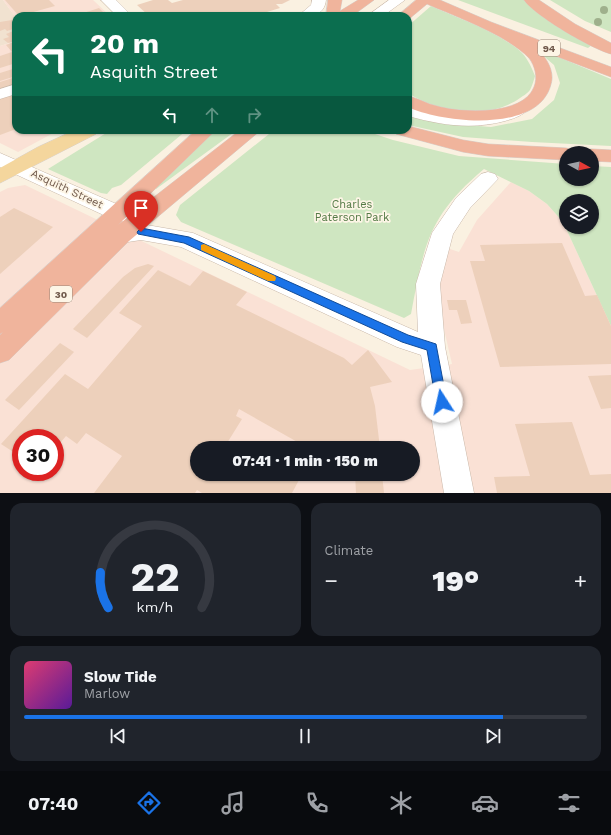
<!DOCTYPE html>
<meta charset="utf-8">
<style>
body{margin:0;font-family:"Work Sans",sans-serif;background:#20242c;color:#f1f3f6;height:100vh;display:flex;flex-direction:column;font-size:15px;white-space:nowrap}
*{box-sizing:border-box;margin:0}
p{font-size:13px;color:#9ea1a6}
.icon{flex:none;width:22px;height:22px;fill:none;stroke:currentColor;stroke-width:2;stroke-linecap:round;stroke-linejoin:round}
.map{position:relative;height:493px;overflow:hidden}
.side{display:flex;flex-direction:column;gap:10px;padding:10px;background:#0d0f14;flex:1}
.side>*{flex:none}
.banner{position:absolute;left:12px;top:12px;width:400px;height:122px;border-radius:12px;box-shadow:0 1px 3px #0004;background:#0b6e4f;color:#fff;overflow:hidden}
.needle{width:26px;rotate:98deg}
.buttons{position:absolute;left:559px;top:146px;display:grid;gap:8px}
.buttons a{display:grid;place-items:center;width:40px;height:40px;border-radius:50%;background:#171b24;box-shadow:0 1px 3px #0004;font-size:20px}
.speed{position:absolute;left:12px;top:429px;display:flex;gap:8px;font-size:20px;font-weight:700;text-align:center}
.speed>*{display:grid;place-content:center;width:52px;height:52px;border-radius:50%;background:#171b24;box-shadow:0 1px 3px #0004;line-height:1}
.speed .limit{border:6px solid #d22;background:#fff;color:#111}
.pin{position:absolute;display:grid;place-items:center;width:34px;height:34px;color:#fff;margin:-41px -17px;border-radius:50% 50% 50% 0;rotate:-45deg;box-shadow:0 0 4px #0007}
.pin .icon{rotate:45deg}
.me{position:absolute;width:44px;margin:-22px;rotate:350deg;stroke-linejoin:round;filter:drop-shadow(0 0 3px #0008)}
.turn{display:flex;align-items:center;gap:14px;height:84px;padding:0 12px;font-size:18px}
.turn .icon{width:52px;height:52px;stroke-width:2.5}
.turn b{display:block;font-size:28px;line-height:34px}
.lanes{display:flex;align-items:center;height:38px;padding:0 12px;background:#0003;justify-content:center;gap:20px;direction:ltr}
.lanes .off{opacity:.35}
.big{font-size:30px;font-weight:800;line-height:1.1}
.side .tile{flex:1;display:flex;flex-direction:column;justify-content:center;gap:6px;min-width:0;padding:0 14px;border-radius:12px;background:#20242c}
.side .dial{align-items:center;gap:0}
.dial svg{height:104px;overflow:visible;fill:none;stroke:#363941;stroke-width:7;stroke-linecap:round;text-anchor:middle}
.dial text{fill:#f1f3f6;stroke:none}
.song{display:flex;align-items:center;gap:12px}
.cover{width:48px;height:48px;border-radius:6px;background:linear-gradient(135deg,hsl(340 70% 55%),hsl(270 70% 35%))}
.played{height:4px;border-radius:2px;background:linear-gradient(90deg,#1a73e8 85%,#363941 85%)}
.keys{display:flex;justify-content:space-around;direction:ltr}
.heat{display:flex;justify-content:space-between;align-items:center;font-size:22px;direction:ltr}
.side .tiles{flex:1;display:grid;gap:10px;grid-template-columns:1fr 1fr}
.tile:last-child{grid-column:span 2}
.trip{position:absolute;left:190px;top:441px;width:230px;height:40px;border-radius:20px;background:#171b24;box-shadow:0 1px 3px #0004;font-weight:800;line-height:40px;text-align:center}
.tab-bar{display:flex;height:64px;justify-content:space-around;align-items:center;background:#090b0e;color:#9ea1a6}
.tab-bar .icon{width:28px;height:28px}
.tab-bar .active{color:#1a73e8}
.tab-bar b{font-size:18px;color:#f1f3f6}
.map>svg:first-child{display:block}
</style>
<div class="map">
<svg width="611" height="493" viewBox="0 0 611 493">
<rect width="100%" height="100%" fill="#faf1e1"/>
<polygon fill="#f1e2d0" points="0,0 3,0 16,18 16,41 0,46"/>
<g fill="#fae1d5" fill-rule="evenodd">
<polygon points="3,0 93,0 110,16 16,16 16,18"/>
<polygon points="16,41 16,130 59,130 18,152 0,143 0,46"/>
<path d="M511,182L529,191L547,204L563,222L611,326V493H0V192L8,188L25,185L410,370L452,364L435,290L447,248L459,252L477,220ZM21,438H55V472H21ZM197,448H413V474H197Z"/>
</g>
<g fill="#cfe6c1" fill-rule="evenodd">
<polygon points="458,0 525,0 592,45 588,48"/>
<polygon points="550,0 611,0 611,32 585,21"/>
<path d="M431,6C460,19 494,30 519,50C527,57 531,66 535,76C534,80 532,86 530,90C528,93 523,96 520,98C490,120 438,113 408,93V26Z"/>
<polygon points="532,46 611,79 611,146 532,142 463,137 408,125 408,115 454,124 491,127 532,119 554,100 560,83 554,65"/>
<polygon points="111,130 187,130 121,185 112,188 107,194 101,193 48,169"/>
<polygon points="214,130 237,130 156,189 155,186"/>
<path d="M274,130H363L393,140L459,156L566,164V179H592V166L611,167V326L563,222L547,204L529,191L484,169C428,216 424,245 411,314L404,318L181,222L176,215L180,205ZM566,201H592V227H566Z"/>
</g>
<g fill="#edd0bb">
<polygon points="5,0 49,0 55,6 19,16"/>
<polygon points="153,0 168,0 172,3 183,0 290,0 282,4 276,4 280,8 254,16 149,16 137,5"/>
<polygon points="99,8 107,16 59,16 71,12 74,16"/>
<polygon points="12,20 16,25 16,28 7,31 5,29 0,31 0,22"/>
<polygon points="16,30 16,41 8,43 3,39 9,37 6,34"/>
<polygon points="16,41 16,63 0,68 0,56 12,52 6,45"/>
<polygon points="16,68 16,76 0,81 0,73"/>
<polygon points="16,77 16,86 0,91 0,82"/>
<polygon points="16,93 16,129 0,135 0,98"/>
<polygon points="14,208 53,227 0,274 0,217"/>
<polygon points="562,243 585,296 597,295 611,326 611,364 500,367 470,261 485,261 480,245"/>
<polygon points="148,264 154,266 87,338 73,329 123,277 135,268"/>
<polygon points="158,270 190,286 203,271 247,292 236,305 344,358 352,365 368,350 392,382 370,387 375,406 380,448 308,448 239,409 236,416 242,419 224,448 197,448 197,474 290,474 299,480 292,493 202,493 197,490 195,493 94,493 122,456 86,433 77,444 66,436 55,449 55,438 21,438 21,457 1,444 65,374 88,389 142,326 119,313"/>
<polygon points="447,300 466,300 472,323 461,324 457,310 449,310"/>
<polygon points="60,343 74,352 19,410 5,400"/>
<polygon points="611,375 611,408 601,409 588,376"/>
<polygon points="572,422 590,475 611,474 611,493 497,493 494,477 530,476 515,424"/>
<polygon points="234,441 245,448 230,448"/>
<polygon points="355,474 382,474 384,493 356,493"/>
</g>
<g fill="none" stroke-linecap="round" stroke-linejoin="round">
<defs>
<g id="minor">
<polygon points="101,0 116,0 132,16 117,16"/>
<path d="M312,0H326C324,16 312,16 298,16L311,5Z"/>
<polygon points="389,0 405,0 383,16 367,16"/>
<polygon points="16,84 16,94 0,99 0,89"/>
<path d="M518,105L524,106L527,110C522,116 512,119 505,121C471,130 441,125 408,116V106C435,113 463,120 491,114C500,112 509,107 518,105Z"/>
<path d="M0,153L121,206C134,208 146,202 158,206L161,211L158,216L129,223L110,218L0,167Z"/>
<polygon points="488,172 495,174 498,179 470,208 453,234 440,284 445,347 474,493 444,493 421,355 397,347 181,247 141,240 121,243 113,241 110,235 113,229 141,224 193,233 418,332 416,284 432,233 456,198 481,174"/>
</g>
<polygon id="major" points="75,130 99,130 96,134 0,183 0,168 38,147"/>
<g id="highway">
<polygon points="328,0 342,0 340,11 358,0 374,0 352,16 326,16"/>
<path d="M416,0H440L491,22L611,67V77L537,49C546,57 555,71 551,84C539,134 442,123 408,107V96C418,98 427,104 437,106C461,113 523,116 534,87C538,77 535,66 529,58C507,35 457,17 427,4L409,19L408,16H397Z"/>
<path d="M524,0H539L575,24L611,43V54C592,49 535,16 524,0Z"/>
<polygon points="408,126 463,140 488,144 566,148 573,150 575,153 566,153 566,160 488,156 463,152 396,134 393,130 408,130"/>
<polygon points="196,130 216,130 118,225 240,130 261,130 129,241 9,360 0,363 0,335 3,332 0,334 0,308"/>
<polygon points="592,149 611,150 611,162 592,161 592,153 584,153 585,151"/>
</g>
</defs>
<use href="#minor" stroke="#c9b8a9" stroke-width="1"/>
<use href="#major" stroke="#d7d0cc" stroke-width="1"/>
<use href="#highway" stroke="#d7d0cc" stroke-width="1"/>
<use href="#minor" fill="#fff" fill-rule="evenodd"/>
<use href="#major" fill="#f4d69d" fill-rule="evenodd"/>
<use href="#highway" fill="#f0b49c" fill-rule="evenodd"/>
</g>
<g fill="#9fb08c">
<circle cx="604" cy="10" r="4"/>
<circle cx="598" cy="22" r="4"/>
</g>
<polygon fill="#1a73e8" stroke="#114b97" points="141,228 189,237 408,335 436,344 447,402 446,406 442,408 438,406 436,402 427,350 402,342 184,243 138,234 137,232"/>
<polygon fill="#f59e0b" points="204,244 275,276 276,278 275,281 268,281 201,250 201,245"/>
<g text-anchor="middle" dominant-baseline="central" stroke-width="3.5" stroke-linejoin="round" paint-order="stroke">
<g fill="#fdf5e6" stroke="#9a8779" stroke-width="1">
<rect x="538" y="40" width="22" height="16" rx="3"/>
<rect x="50" y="286" width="22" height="16" rx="3"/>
</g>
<g font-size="10" font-weight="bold" fill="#6f584a">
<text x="549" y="48">94</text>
<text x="61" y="294">30</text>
</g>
<g font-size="11" fill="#6f584a" stroke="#fdf5e6">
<text transform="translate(67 189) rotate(25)">Asquith Street</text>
</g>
<g font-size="11" fill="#547a46" stroke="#fdf5e6">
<text x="352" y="204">Charles<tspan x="352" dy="13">Paterson Park</tspan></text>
</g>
</g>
</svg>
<div class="buttons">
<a><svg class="needle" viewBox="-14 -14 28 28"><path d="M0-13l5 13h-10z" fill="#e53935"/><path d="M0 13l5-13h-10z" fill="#9ea1a6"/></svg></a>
<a><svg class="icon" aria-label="layers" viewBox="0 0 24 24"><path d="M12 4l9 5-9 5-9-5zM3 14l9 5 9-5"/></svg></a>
</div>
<div class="speed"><div class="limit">30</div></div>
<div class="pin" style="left:141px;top:232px;background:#d93025"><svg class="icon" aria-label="arrive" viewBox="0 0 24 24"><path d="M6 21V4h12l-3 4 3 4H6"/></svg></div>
<svg class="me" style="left:442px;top:402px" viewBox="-20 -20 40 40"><circle r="19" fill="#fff"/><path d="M0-13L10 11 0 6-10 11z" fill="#1a73e8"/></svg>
<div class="trip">07:41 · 1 min · 150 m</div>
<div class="banner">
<div class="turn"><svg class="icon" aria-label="left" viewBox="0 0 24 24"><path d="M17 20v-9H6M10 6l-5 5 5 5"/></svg><div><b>20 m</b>Asquith Street</div></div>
<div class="lanes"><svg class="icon" aria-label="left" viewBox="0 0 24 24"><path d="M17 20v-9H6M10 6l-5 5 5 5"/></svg><svg class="icon off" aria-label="ahead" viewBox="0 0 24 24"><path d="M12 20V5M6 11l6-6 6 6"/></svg><svg class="icon off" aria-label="right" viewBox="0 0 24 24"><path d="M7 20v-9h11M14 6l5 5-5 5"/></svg></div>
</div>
</div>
<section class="side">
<div class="tiles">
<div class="tile dial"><svg viewBox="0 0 100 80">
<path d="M14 69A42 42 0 1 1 86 69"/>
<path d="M14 69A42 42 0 0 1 8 42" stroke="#1a73e8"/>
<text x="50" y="56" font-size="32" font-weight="700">22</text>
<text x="50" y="72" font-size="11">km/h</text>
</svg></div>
<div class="tile"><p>Climate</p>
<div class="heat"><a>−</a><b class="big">19°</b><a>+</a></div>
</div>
<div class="tile">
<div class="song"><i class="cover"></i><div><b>Slow Tide</b><p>Marlow</p></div></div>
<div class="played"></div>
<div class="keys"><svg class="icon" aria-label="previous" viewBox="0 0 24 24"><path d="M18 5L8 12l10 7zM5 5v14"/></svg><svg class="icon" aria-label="pause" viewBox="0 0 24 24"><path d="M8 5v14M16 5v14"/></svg><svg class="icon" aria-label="next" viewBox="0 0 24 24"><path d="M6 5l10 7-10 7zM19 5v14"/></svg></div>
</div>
</div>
</section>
<nav class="tab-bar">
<b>07:40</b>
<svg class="icon active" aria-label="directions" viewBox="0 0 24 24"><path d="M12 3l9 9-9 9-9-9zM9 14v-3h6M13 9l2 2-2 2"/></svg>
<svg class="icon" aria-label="music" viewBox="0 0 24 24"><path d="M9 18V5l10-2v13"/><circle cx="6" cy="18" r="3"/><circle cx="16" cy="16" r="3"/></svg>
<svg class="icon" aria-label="phone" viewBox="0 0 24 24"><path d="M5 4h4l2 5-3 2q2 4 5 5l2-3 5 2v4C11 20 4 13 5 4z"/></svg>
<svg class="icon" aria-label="climate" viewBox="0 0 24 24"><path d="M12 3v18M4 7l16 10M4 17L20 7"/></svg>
<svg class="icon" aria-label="car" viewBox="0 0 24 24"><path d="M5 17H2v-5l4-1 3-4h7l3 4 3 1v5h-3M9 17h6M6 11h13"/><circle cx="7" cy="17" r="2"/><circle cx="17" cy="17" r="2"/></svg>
<svg class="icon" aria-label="filters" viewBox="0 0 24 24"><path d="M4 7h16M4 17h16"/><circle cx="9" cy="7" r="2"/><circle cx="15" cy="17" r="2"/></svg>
</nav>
